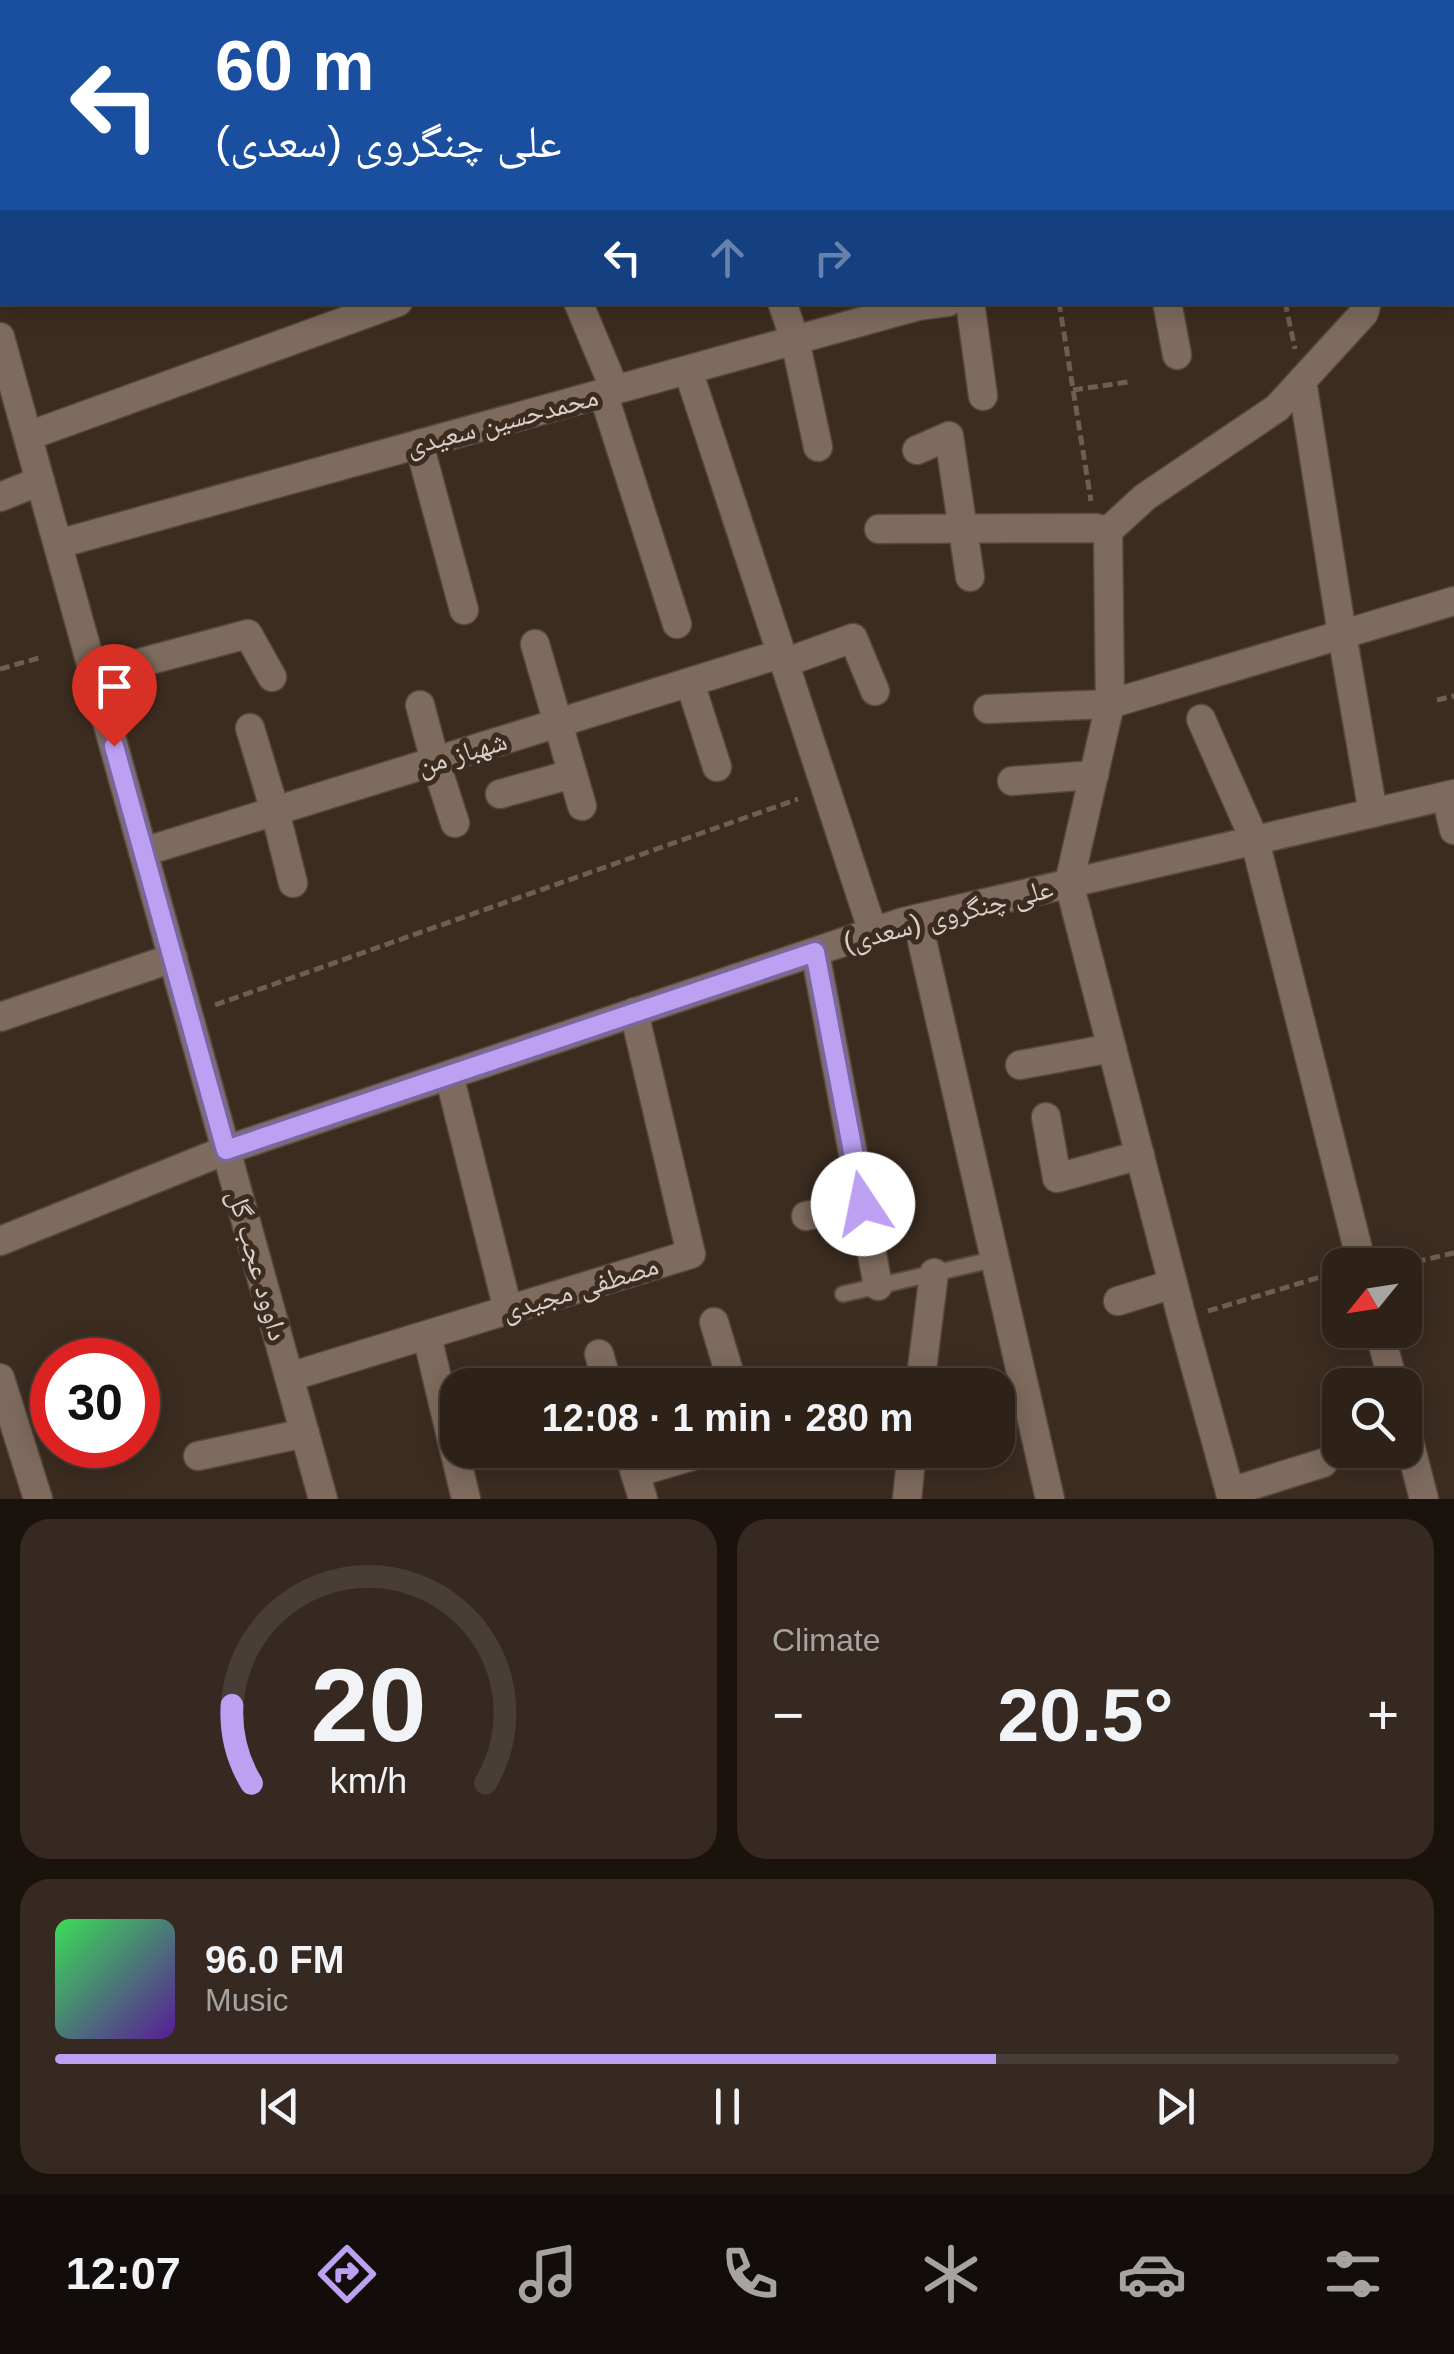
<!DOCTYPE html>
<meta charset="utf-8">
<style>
body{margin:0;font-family:Arial,"Noto Naskh Arabic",sans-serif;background:#352921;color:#f1f3f6;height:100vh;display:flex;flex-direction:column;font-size:38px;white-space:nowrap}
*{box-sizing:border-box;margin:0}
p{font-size:32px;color:#a7a3a2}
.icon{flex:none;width:55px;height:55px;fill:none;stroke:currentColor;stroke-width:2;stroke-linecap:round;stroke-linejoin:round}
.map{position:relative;height:1499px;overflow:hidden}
.drawer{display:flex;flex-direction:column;gap:20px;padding:20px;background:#19120d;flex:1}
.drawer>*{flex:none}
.top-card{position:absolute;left:0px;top:0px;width:1455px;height:305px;box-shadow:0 5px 25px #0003,0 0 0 2px #483e37;background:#1a4fa0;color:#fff;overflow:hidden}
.needle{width:65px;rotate:240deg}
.controls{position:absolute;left:1322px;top:1248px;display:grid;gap:20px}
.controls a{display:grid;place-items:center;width:100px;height:100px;border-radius:20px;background:#2d2118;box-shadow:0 5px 25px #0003,0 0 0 2px #483e37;font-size:50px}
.speed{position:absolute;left:30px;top:1338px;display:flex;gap:20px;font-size:50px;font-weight:700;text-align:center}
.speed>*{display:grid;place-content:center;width:130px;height:130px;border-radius:50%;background:#2d2118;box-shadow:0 5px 25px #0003,0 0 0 2px #483e37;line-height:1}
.speed .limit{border:15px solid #d22;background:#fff;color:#111}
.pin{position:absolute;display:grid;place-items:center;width:85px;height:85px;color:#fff;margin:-102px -42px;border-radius:50% 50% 50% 0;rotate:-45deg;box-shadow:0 0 10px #0007}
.pin .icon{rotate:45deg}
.me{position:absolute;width:110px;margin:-55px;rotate:349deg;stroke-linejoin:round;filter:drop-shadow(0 0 8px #0008)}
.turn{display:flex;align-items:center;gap:35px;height:210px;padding:0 50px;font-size:45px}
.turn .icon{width:130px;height:130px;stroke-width:2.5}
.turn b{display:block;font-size:70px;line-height:85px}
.lanes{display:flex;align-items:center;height:95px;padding:0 50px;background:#0003;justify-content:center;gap:50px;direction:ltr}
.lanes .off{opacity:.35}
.big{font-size:75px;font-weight:700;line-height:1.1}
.drawer .widget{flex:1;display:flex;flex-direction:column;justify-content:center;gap:15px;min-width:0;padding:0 35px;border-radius:30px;background:#352921}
.drawer .dial{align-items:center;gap:0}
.dial svg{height:260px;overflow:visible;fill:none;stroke:#483e37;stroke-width:7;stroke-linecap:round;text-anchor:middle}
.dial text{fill:#f1f3f6;stroke:none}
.song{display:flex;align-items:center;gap:30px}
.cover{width:120px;height:120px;border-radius:15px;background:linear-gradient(135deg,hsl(130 70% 55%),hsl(270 70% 35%))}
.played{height:10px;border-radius:5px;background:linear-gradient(90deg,#bca0f2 70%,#483e37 70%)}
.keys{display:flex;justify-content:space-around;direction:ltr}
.heat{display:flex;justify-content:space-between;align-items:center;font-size:55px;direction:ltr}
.drawer .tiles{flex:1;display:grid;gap:20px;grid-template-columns:1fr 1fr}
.widget:last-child{grid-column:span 2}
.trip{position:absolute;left:440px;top:1368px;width:575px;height:100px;border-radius:30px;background:#2d2118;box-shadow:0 5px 25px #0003,0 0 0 2px #483e37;font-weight:700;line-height:100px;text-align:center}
.tab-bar{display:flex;height:160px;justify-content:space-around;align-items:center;background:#120d0a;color:#a7a3a2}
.tab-bar .icon{width:70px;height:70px}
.tab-bar .on{color:#bca0f2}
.tab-bar b{font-size:45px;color:#f1f3f6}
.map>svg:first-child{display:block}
</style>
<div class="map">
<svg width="1454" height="1499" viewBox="0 0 1454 1499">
<rect width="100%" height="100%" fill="#3c2c20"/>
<g fill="#744c2d">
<polygon points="0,0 351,0 340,2 2,2 2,86 0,87"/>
<polygon points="474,0 754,0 754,2 475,2"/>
</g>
<polygon fill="#574538" stroke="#6e5b4e" stroke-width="2.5" points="0,0 54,0 55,2 2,2 2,66 0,66"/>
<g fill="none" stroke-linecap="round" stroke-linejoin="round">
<defs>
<polyline id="service" points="843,1294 996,1259"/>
<g id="minor">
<polyline points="449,0 450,2"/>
<polyline points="779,0 779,2"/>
<polyline points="877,0 877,2"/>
<polyline points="950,0 950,2"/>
<polyline points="1023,0 1023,2"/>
<polyline points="1107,0 1107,2"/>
<polyline points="1170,0 1185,2"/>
<polyline points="1444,0 1444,2"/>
<polyline points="399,2 409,0"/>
<polyline points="1254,2 1255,0"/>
<polyline points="0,101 2,100"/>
<polyline points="1452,121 1454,120"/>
<polyline points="1452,244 1454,244"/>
<polyline points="0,277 2,276"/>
<polyline points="578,302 615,390"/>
<polyline points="782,302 795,340 818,447"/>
<polyline points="970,302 983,396"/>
<polyline points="1167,302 1177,355"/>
<polyline points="0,337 323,1499"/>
<polyline points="688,370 873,932"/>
<polyline points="1302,381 1342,634 1373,813"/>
<polyline points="603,393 677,624"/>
<polyline points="28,436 398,302"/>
<polyline points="419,444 464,610"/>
<polyline points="917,450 949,436 970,577"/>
<polyline points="0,497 40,481"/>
<polyline points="879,529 1096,528 1108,531"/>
<polyline points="1108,531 1110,704 1069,883 1183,1322 1232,1499"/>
<polyline points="1108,531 1145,497 1277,408 1364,313 1367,302"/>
<polyline points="58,544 918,306 948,302"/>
<polyline points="535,644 582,806"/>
<polyline points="784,663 853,638 875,691"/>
<polyline points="94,675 248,634 272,677"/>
<polyline points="690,683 717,767"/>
<polyline points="420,705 435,761 455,823"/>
<polyline points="988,709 1110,704 1454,601"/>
<polyline points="1201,719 1255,841 1362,1265"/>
<polyline points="250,728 275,811 293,883"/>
<polyline points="1012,781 1094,775"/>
<polyline points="500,794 572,774"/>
<polyline points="1446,796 1454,830"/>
<polyline points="143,852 780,654"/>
<polyline points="917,919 1050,1499"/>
<polyline points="815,952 878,1286"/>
<polyline points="0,1017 173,958"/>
<polyline points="1020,1065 1112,1048"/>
<polyline points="449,1075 508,1310"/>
<polyline points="1046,1117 1057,1178 1140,1155"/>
<polyline points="806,1216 863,1204"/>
<polyline points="0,1241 226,1150 903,922 1454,794"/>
<polyline points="1118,1301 1173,1284"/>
<polyline points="714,1322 733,1385"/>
<polyline points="1379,1330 1394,1385"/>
<polyline points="427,1336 466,1499"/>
<polyline points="599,1354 608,1385"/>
<polyline points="289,1377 691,1254 634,1012"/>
<polyline points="0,1378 38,1499"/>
<polyline points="920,1385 934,1273"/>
<polyline points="1405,1426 1424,1499"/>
<polyline points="628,1450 643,1499"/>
<polyline points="198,1456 305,1433"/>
<polyline points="635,1473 713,1450"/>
<polyline points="1230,1492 1323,1463"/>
<polyline points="907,1499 912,1450"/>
</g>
</defs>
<use href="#service" stroke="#56483e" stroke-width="19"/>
<use href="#minor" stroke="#56483e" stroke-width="31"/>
<g stroke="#6c5e53" stroke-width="5" stroke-dasharray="10 5" stroke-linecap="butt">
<polyline points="1059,302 1091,501"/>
<polyline points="1285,302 1295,349"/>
<polyline points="1073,390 1128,382"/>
<polyline points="0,669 39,658"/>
<polyline points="1437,700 1454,696"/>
<polyline points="215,1005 798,799"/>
<polyline points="1401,1265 1454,1253"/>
<polyline points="1208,1311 1337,1272"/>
</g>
<use href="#service" stroke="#7e6b5d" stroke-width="15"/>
<use href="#minor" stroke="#7e6b5d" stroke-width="28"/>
</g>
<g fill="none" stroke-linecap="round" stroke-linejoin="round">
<defs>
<polyline id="route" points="114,746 226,1150 815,952 863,1204"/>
</defs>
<use href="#route" stroke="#7a689d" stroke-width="25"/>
<use href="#route" stroke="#bca0f2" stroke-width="18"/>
</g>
<g text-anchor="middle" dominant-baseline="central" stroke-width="10" stroke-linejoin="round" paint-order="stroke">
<g font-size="28" fill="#dacfc8" stroke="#3c2c20">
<text transform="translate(502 421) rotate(-15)">محمدحسین سعیدی</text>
<text transform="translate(462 753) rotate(-17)">شهباز من</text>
<text transform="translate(948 915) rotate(-15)">علی چنگروی (سعدی)</text>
<text transform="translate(258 1265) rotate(74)">داوود عجب گل</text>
<text transform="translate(580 1288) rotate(-17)">مصطفی مجیدی</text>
</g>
</g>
</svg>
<div class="controls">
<a><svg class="needle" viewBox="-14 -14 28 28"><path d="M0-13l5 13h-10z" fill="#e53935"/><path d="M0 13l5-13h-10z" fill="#a7a3a2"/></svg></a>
<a><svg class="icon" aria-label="search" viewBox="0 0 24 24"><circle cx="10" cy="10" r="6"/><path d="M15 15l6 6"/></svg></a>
</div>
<div class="speed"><div class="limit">30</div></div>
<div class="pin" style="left:114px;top:746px;background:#d93025"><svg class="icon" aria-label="arrive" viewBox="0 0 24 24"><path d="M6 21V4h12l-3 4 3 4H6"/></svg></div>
<svg class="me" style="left:863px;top:1204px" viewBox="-20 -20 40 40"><circle r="19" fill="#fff"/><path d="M0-13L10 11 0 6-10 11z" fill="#bca0f2"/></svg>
<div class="trip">12:08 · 1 min · 280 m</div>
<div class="top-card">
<div class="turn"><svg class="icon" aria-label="left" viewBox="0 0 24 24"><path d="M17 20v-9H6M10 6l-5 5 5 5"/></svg><div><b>60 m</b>علی چنگروی (سعدی)</div></div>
<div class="lanes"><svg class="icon" aria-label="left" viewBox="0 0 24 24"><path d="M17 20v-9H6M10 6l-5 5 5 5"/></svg><svg class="icon off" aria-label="ahead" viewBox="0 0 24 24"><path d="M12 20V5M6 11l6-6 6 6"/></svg><svg class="icon off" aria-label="right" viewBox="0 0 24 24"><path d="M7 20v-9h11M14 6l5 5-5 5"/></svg></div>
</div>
</div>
<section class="drawer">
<div class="tiles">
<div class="widget dial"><svg viewBox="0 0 100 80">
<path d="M14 69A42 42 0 1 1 86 69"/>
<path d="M14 69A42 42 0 0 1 8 45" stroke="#bca0f2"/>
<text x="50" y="56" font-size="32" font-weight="700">20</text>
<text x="50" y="72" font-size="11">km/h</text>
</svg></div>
<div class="widget"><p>Climate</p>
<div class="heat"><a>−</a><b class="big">20.5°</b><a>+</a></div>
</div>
<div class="widget">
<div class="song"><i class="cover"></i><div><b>96.0 FM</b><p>Music</p></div></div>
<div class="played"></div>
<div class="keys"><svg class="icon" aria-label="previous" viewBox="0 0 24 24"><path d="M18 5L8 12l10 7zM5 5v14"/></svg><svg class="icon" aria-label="pause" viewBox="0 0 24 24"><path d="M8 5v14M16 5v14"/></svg><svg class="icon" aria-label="next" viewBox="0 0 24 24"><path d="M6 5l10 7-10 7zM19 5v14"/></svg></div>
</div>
</div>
</section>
<nav class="tab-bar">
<b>12:07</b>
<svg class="icon on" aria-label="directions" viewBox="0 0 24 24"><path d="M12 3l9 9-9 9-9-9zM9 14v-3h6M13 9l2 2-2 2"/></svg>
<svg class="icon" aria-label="music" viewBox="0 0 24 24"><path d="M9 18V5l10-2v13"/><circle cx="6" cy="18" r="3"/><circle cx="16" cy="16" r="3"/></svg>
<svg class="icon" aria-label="phone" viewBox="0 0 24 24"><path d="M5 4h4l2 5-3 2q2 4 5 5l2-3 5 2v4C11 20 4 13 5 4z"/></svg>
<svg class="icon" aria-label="climate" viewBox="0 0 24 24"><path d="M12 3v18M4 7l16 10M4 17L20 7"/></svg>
<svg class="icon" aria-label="car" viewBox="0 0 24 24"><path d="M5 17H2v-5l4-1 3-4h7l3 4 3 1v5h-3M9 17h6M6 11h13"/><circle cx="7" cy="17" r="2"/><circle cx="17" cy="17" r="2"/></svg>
<svg class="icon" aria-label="filters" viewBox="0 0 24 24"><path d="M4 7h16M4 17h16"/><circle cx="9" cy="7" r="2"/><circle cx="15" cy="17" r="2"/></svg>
</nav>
